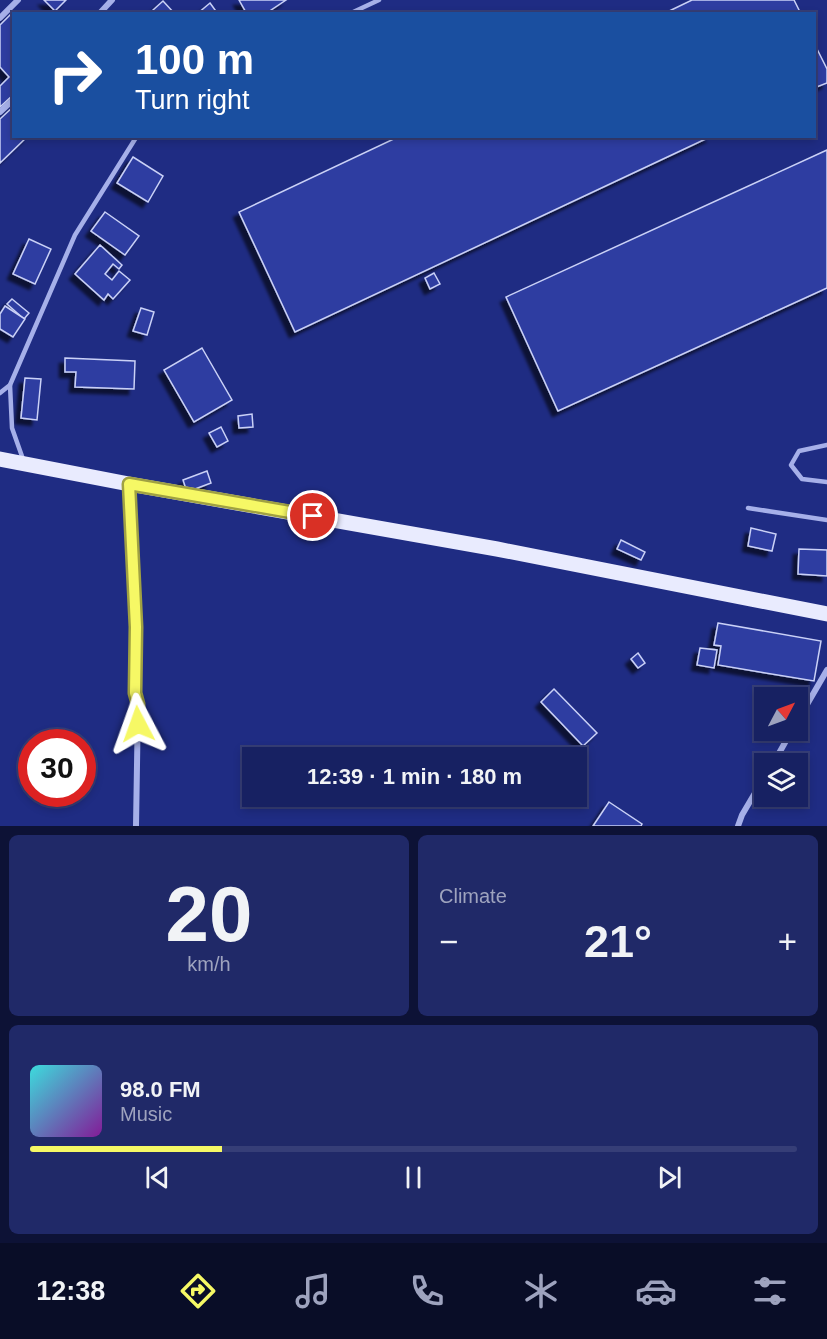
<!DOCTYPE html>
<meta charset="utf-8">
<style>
body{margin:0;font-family:Arial,sans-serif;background:#202968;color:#f1f3f6;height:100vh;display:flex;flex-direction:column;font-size:22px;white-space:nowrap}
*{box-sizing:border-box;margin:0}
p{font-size:20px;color:#9ea3be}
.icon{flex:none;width:33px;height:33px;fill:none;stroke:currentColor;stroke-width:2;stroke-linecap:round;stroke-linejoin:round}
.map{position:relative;height:826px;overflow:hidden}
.side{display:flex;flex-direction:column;gap:9px;padding:9px;background:#0d1236;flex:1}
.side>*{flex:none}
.hud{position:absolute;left:12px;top:12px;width:804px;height:126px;border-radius:0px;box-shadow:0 3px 9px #0003,0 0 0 2px #363e77;background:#1a4fa0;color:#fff;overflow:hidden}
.needle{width:39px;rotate:49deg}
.buttons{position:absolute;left:754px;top:687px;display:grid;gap:12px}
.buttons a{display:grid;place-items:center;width:54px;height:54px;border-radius:0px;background:#172162;box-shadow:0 3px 9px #0003,0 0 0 2px #363e77;font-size:30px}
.speed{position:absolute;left:18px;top:729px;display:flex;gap:12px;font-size:30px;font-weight:700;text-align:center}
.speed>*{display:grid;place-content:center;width:78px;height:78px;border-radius:50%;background:#172162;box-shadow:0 3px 9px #0003,0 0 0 2px #363e77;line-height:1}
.speed .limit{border:9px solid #d22;background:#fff;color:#111}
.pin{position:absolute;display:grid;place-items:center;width:51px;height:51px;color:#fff;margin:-26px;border:3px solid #fff;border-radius:50%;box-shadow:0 2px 6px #0007}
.me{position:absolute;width:66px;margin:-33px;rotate:356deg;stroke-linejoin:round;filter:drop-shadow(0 0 4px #0008)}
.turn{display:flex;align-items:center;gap:21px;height:126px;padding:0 24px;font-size:27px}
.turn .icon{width:78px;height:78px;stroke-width:2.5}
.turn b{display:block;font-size:42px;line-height:51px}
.big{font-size:45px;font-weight:700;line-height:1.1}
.side .tile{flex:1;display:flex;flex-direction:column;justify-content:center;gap:9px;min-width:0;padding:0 21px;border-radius:9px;background:#202968}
.side .dial{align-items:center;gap:0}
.dial b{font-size:78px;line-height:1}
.song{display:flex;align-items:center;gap:18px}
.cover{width:72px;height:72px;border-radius:9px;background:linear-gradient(135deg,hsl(180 70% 55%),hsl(290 70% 35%))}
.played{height:6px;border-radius:3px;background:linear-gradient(90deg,#f6f865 25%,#363e77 25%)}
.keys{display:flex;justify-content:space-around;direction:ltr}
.heat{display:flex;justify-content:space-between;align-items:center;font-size:33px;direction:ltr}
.side .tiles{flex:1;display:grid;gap:9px;grid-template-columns:1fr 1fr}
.tile:last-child{grid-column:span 2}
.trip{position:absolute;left:242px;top:747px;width:345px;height:60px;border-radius:0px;background:#172162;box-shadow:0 3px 9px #0003,0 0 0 2px #363e77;font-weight:700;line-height:60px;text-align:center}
.menu{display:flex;height:96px;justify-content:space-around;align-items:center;background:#090d27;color:#9ea3be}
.menu .icon{width:42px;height:42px}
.menu .current{color:#f6f865}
.menu b{font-size:27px;color:#f1f3f6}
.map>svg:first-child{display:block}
</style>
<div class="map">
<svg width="827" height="826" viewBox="0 0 827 826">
<defs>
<filter id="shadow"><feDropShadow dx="-5.5" dy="5.5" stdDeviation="1.5" flood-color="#0009"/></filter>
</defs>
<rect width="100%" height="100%" fill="#1f2c83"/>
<g fill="#2e3ea1" stroke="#cad1f7" stroke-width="1.5" filter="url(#shadow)">
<polygon points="44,0 66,0 55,11"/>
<polygon points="239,0 286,0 265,14 247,14"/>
<polygon points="692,0 794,0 801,14 663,14"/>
<polygon points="163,1 175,14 156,14 153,10"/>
<polygon points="210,3 218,14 197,14"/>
<polygon points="11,14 14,16 14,94 0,107 0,86 9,77 0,67 0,25"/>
<polygon points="814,43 827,69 827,83 814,88"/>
<polygon points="14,106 14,136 28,136 0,163 0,119"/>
<polygon points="400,136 712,136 295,332 239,212"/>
<polygon points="827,150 827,288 558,411 506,297"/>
<polygon points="133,157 163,176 148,202 117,183"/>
<polygon points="105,212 139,236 125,255 91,231"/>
<polygon points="29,239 51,249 35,284 13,274"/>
<polygon points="100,245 122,265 119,269 113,264 105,274 112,280 119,271 130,280 113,299 108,294 104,300 75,274"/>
<polygon points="434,273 440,284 430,289 425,278"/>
<polygon points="12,299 29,313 24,319 7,304"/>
<polygon points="5,306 25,319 13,337 0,329 0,314"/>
<polygon points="141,308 154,312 147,335 133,331"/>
<polygon points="202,348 232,400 194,422 164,370"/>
<polygon points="65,358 135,361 134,389 75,387 76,372 65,372"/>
<polygon points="25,378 41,379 37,420 21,418"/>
<polygon points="252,414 253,427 239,428 238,416"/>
<polygon points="221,427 228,441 217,447 209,433"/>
<polygon points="207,471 211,483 187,492 183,480"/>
<polygon points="751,528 776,534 772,551 748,546"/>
<polygon points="621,540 645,552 641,560 617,549"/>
<polygon points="799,549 827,550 827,576 798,574"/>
<polygon points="718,623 821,641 814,681 718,665 721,646 714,645"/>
<polygon points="700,648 717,650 714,668 697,665"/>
<polygon points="638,653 645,663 638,668 631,659"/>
<polygon points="554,689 597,733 583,746 541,702"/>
<polygon points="609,802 642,824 641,826 593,826"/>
</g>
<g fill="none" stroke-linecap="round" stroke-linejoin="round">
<g stroke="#a6b0e9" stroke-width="4.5">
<polyline points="349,14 379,0"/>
<polyline points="10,385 12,428 24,462"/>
<polyline points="0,393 10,385 75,235 137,136"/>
<polyline points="827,445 799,451 791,465 802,479 827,482"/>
<polyline points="748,508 827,520"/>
</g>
<g stroke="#a6b0e9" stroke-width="6">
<polyline points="99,14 112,0"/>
<polyline points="0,18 18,0"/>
<polyline points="0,112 14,99"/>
<polyline points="129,484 136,627 135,693 138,704 136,826"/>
<polyline points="798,720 827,670"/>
<polyline points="773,764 792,730"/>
<polyline points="738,826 742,815 765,776"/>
</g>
<polyline stroke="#e9ebfe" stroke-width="15" points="0,459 129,484 497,549 827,614"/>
</g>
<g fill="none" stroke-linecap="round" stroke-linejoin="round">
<defs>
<polyline id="route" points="138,724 138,704 135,693 136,627 129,484 313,516"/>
</defs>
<use href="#route" stroke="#a0a142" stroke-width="15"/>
<use href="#route" stroke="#f6f865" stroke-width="10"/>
</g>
</svg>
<div class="buttons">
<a><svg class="needle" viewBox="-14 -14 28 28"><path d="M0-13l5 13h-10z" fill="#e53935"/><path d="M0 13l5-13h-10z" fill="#9ea3be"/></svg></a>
<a><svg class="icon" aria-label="layers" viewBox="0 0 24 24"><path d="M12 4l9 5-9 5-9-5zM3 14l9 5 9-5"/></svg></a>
</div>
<div class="speed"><div class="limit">30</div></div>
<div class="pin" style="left:313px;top:516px;background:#d93025"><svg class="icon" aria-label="arrive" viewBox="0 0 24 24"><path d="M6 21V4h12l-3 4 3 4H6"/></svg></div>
<svg class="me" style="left:138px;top:724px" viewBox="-20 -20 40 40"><path d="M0-17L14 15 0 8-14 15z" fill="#f6f865" stroke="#fff" stroke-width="4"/></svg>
<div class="trip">12:39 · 1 min · 180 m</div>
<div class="hud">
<div class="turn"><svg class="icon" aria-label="right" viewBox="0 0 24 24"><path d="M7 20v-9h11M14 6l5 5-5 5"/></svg><div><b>100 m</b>Turn right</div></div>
</div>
</div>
<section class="side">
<div class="tiles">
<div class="tile dial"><b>20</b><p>km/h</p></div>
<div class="tile"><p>Climate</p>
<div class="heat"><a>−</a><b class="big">21°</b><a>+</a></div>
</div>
<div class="tile">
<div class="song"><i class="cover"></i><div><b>98.0 FM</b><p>Music</p></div></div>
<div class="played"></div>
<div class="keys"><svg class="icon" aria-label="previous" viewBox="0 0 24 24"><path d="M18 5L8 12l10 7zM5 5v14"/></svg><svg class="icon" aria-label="pause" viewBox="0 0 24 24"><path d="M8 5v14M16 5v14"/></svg><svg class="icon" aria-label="next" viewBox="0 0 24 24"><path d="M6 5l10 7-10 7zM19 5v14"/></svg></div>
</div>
</div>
</section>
<nav class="menu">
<b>12:38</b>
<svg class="icon current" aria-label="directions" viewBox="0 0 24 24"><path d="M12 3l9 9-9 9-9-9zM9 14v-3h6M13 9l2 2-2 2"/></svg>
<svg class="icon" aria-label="music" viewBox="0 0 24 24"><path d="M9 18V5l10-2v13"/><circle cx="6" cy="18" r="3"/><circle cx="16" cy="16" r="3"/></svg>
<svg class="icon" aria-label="phone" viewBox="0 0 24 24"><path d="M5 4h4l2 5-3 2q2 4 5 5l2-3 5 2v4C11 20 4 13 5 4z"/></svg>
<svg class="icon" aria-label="climate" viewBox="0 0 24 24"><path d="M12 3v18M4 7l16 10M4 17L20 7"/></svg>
<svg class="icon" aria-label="car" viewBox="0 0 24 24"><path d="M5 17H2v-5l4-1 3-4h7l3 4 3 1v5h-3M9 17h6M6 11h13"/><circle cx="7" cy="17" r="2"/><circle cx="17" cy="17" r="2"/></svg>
<svg class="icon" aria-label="filters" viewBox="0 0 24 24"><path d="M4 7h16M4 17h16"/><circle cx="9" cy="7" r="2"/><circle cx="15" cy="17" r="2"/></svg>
</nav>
